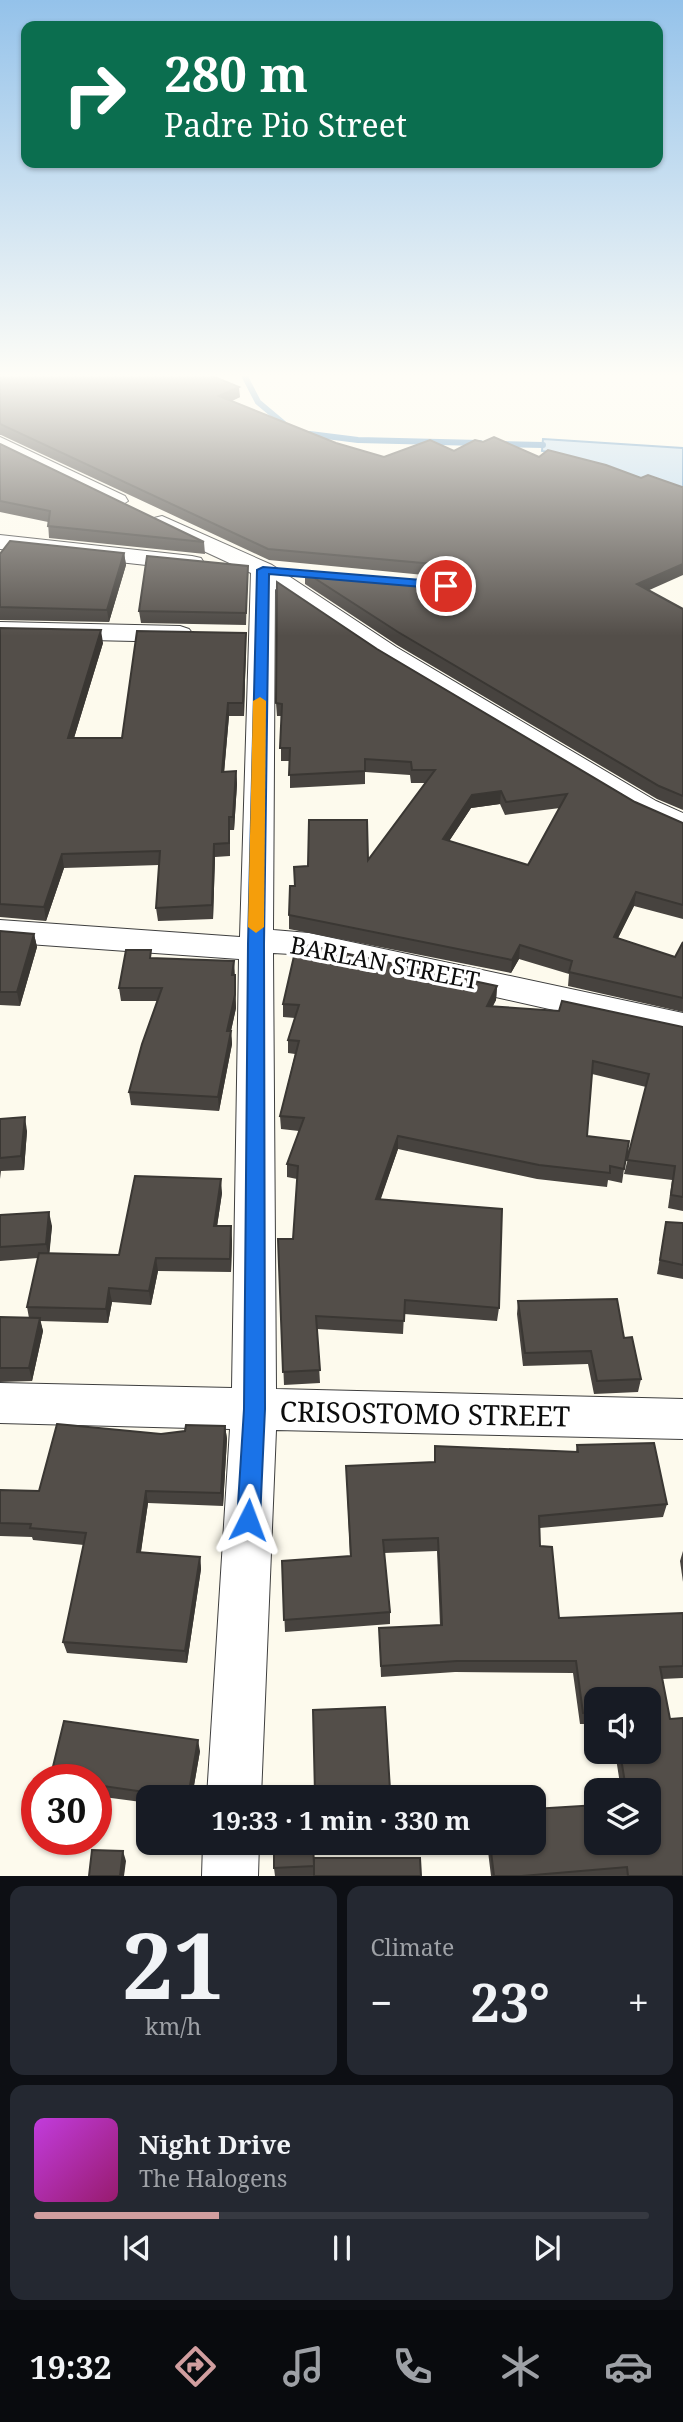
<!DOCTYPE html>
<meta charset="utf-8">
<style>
body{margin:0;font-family:"Noto Serif",serif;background:#242831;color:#f1f3f6;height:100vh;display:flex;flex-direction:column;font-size:26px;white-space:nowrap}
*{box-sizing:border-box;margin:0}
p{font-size:23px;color:#9ea1a6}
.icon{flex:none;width:38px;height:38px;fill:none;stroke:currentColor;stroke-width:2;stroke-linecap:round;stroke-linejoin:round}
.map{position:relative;height:1876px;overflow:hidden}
.drawer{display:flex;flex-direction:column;gap:10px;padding:10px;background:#0d0f14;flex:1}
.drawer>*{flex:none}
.top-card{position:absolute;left:21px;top:21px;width:642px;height:147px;border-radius:14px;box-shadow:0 2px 5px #0004;background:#0b6e4f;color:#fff;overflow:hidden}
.tools{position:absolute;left:584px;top:1687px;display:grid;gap:14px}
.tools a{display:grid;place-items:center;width:77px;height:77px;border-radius:14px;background:#171b24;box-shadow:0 2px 5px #0004;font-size:35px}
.speed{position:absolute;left:21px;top:1764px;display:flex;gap:14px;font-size:35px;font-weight:700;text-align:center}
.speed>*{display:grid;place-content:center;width:91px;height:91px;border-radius:50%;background:#171b24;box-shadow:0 2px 5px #0004;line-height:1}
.speed .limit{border:10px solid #d22;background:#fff;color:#111}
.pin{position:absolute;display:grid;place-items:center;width:60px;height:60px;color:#fff;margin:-30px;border:4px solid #fff;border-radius:50%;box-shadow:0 2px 7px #0007}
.me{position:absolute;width:77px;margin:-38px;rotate:3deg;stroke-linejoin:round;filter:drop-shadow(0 0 5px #0008)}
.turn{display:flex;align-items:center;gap:24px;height:147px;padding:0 28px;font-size:32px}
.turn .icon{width:91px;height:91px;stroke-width:2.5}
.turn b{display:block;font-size:49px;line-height:60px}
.big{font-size:52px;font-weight:700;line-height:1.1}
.drawer .widget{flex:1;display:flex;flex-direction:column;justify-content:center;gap:10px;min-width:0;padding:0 24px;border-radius:14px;background:#242831}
.drawer .dial{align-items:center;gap:0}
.dial b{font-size:91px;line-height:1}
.song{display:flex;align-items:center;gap:21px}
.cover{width:84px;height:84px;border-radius:10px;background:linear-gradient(135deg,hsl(290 70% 55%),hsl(320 70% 35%))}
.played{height:7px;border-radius:4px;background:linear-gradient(90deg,#d19e9f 30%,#363941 30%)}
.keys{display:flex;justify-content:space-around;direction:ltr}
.heat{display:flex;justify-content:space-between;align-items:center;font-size:38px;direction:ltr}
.drawer .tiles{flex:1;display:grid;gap:10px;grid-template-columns:1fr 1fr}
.widget:last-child{grid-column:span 2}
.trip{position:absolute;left:136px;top:1785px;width:410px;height:70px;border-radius:14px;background:#171b24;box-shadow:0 2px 5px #0004;font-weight:700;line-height:70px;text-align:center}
.menu{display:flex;height:112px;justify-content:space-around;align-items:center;background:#090b0e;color:#9ea1a6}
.menu .icon{width:49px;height:49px}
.menu .current{color:#d19e9f}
.menu b{font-size:32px;color:#f1f3f6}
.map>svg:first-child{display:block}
</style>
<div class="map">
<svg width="683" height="1876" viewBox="0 0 683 1876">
<rect width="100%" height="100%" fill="#fdfaed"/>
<polygon fill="#b7d6ee" stroke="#4787bc" stroke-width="2" points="543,439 683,448 683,493 556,453 542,451"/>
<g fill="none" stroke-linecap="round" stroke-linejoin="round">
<g stroke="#4787bc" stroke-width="6">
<polyline points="243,373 258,402 283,423"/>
<polyline points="310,434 358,440 480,443"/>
<polyline points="499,444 543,445"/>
</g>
<defs>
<g id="street">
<polygon points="0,437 125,496 128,501 117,508 109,506 0,451"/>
<polygon points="162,516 272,565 396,647 656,801 683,813 683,834 634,813 378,659 275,589 273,930 309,933 683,1013 683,1039 309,955 273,953 276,1389 683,1399 683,1439 276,1430 261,1797 207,1797 230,1429 0,1423 0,1383 232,1388 239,959 0,942 0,920 240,937 251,573 154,528 150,523 154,518"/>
<polygon points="0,535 192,556 201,558 204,563 201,568 192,570 0,549"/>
<polygon points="0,622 180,626 189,629 193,634 189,639 180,642 0,638"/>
<polygon points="203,1843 259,1843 258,1876 202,1876"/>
</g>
</defs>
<use href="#street" stroke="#3f3f3f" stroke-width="2"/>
<use href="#street" fill="#fff" fill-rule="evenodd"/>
</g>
<g fill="#47433f" fill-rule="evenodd">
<polygon points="0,373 217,373 209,375 240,397 232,401 649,590 683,609 683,810 657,799 397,645 305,584 305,572 446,584 457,581 455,578 269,560 1,435 0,435"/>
<polygon points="0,444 204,542 205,554 49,538 48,522 0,512"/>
<polygon points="124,553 126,565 109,622 0,620 0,554"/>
<polygon points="248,566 246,625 141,623 139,611"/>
<polygon points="0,628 103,643 74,738 122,738 246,633 244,716 229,716 224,772 236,771 237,784 234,830 230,830 230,856 215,857 213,919 158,921 156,908 159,865 64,868 46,921 0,917"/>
<path d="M377,649L635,802L683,823V919L634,906L618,938L675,957L683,942V1012L568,986L569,974L519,959L511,973L289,929V915L295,886L308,866L368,860L426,783H411L410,775L365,772V784L290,788V761H281V716H277L276,703ZM500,804L505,815L560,808L528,865L449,841L471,808Z"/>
<polygon points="0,931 34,934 37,947 20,1006 0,1005"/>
<polygon points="152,958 234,961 236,1008 231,1031 232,1044 219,1111 131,1105 129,1092 157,1001 121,1001 119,988"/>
<polygon points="497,986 496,1000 493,1006 683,1027 683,1211 668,1208 672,1180 624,1174 646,1087 592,1074 587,1136 624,1169 622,1183 608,1180 607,1187 537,1179 398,1149 380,1200 499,1308 497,1321 404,1314 403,1334 317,1329 320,1383 284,1385 278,1239 293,1239 297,1179 287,1177 287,1164 299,1131 281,1129 280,1116 295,1054 288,1053 288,1040 295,1018 283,1017 283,1004"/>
<polygon points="0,1119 27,1131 24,1170 1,1171 0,1179"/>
<polygon points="222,1193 217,1226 232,1240 231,1272 158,1271 151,1305 112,1302 108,1323 40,1321 43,1331 32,1381 0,1382 0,1317 29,1318 27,1307 38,1258 0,1261 0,1215 52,1226 49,1253 119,1255"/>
<polygon points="666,1222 683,1223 683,1279 657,1274"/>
<polygon points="518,1301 624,1338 641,1379 638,1392 594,1394 588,1364 523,1366 517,1314"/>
<polygon points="225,1426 227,1439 223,1506 148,1503 141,1552 200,1557 201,1569 187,1663 67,1653 63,1642 84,1545 33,1540 32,1537 0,1536 0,1490 39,1491 161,1434"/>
<polygon points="577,1445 667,1504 663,1517 540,1528 540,1546 559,1618 683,1613 683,1678 662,1679 683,1876 491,1876 487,1843 649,1843 621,1790 615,1752 649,1752 649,1699 597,1699 597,1724 580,1724 573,1673 455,1672 381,1677 379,1628 440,1625 437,1551 384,1553 390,1612 390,1624 285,1632 282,1561 350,1556 346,1466 434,1462 435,1446 576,1452"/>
<polygon points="683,1551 683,1582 680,1561"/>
<polygon points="313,1710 390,1790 389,1797 315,1797"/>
<polygon points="200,1751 192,1797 149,1797 149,1803 96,1796 96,1780 50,1780 50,1779"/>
<polygon points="313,1843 314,1876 275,1876 274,1868"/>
</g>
<g fill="#3a3733">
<polygon points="239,387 240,397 220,406 219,396"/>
<polygon points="124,553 126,565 109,622 107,610"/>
<polygon points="683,564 683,575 636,596 637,584"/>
<polygon points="101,630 103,643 70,751 68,738"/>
<polygon points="246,633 246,646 244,716 243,703"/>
<polygon points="228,703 229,716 223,785 222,772"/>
<polygon points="236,771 237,784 234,830 233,817"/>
<polygon points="501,791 500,804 471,808 442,852 443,839 472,795"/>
<polygon points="214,844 215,857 213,919 212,905"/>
<polygon points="62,854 64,868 46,921 44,907"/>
<polygon points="636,892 634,906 612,950 614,937"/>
<polygon points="34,934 37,947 20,1006 17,992"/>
<polygon points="520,945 519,959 511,973 512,960"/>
<polygon points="234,961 236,1008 228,1044 227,1031 232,975"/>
<polygon points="497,986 496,1000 485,1019 487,1006"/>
<polygon points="231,1031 232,1044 219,1111 218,1097"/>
<polygon points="25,1117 27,1131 24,1170 21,1156"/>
<polygon points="398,1136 398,1149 376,1213 376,1199"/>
<polygon points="221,1179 222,1193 215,1240 214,1226"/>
<polygon points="49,1212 52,1226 49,1258 46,1244"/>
<polygon points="231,1226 232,1240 231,1272 230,1259"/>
<polygon points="156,1258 158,1271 151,1305 149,1291"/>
<polygon points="109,1288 112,1302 108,1323 106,1309"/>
<polygon points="40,1318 43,1331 32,1381 29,1368"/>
<polygon points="225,1426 227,1439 223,1506 221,1493"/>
<polygon points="146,1491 148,1503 139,1564 137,1552"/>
<polygon points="200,1557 201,1569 187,1663 185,1651"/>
<polygon points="198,1740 200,1751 192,1797 188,1797"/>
<polygon points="123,1851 126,1861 124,1876 120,1876"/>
</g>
<g fill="#534e49" stroke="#3a3733" stroke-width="2" fill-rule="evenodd">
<polygon points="0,373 205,373 239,387 219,396 336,443 384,457 430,440 454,451 475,440 483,442 494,437 539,457 548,450 606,465 641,478 648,475 682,487 683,487 683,564 637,584 683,609 683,796 659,786 398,632 305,572 446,584 456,582 461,575 456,566 268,549 0,424"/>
<polygon points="0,444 204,542 48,526 50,511 0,501"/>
<polygon points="10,541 124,553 107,610 0,607 0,554"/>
<polygon points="147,556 248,566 246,613 139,611"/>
<path d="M277,582L377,649L635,802L683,823V905L636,892L614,937L675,957L683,942V998L569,972L572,961L520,945L512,960L289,915L290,886H295L294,867L308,866L309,820H367L368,860L435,770H412L411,762L365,759V771L289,775L290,748H280L282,704L276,703ZM501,791L506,802L567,794L528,865L443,839L472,795Z"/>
<polygon points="0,628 101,630 68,738 122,738 137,631 246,633 243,703 228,703 222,772 236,771 233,817 229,817 229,843 214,844 212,905 156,908 160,851 62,854 44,907 0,904"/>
<polygon points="0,931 34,934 17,992 0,992"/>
<polygon points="297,943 497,986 487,1006 559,1011 562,1001 683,1027 683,1197 671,1195 675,1166 627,1160 649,1074 593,1061 587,1136 629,1141 624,1169 610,1166 610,1173 539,1165 398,1136 376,1199 502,1209 499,1308 405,1300 404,1321 316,1316 320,1370 283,1372 278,1239 293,1239 298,1166 287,1164 304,1118 280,1116 299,1041 288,1040 299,1005 283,1004"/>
<polygon points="126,950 151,950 150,958 234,961 232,975 235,975 235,995 227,1031 231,1031 218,1097 129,1092 142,1044 162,988 119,988"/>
<polygon points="25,1117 21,1156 0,1158 0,1119"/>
<polygon points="135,1176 221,1179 214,1226 231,1226 230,1259 156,1258 149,1291 109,1288 106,1309 27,1307 39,1253 119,1255"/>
<polygon points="49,1212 46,1244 0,1247 0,1215"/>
<polygon points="666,1222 683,1223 683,1265 660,1260"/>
<polygon points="617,1299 624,1338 632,1337 641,1379 597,1381 591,1351 525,1353 518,1301"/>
<polygon points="0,1317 40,1318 29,1368 0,1368"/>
<polygon points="57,1424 161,1434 185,1431 186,1425 225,1426 221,1493 146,1491 137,1552 200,1557 185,1651 63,1642 86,1533 30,1528 31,1524 0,1523 0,1490 39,1491"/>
<polygon points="654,1443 667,1504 539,1516 540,1546 552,1547 559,1618 683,1613 683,1666 660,1667 670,1719 683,1718 683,1876 628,1876 627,1867 522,1876 494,1876 490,1843 534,1843 534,1809 597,1805 597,1843 649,1843 649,1790 614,1790 626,1789 620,1752 649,1752 649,1699 597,1699 597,1713 583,1713 576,1661 457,1661 381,1666 379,1628 442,1625 438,1538 383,1540 390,1612 284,1620 282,1561 351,1556 346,1466 435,1462 435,1446 578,1452 577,1445"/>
<polygon points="385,1707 390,1790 315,1794 313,1710"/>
<polygon points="64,1721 198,1740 188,1797 179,1797 96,1785 96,1780 57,1780 50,1779"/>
<polygon points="311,1786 312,1797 273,1797 273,1788"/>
<polygon points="274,1843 313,1843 314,1865 314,1858 420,1858 421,1876 314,1876 314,1866 274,1868"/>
<polygon points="92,1850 123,1851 120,1876 89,1876"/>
</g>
<linearGradient id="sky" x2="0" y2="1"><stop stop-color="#94c2ea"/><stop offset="0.59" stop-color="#fefdf7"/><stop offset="1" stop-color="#fefdf7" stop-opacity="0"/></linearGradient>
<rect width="683" height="636" fill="url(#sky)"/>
<polygon fill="#1a73e8" stroke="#114b97" stroke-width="2" points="263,567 446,582 452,586 446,589 269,574 264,944 265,1409 260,1520 256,1528 248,1531 240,1528 237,1520 244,1409 248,944 257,570"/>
<polygon fill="#f59e0b" points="260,697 266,701 264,927 256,933 248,927 253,701"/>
<g text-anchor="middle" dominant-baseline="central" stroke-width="7" stroke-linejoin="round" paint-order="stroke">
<g font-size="24" fill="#0c0c0c" stroke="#fff">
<text transform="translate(385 962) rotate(11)">BARLAN STREET</text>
</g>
<g font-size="28" fill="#0c0c0c" stroke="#fff">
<text transform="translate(425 1413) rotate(1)">CRISOSTOMO STREET</text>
</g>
</g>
</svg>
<div class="tools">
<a><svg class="icon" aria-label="sound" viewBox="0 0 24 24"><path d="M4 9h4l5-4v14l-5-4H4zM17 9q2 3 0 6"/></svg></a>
<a><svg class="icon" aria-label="layers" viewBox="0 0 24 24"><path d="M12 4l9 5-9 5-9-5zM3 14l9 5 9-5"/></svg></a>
</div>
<div class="speed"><div class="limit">30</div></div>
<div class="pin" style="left:446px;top:586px;background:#d93025"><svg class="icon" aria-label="arrive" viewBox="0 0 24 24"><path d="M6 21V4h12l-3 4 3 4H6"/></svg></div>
<svg class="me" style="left:248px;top:1520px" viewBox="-20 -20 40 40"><path d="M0-17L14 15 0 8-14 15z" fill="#1a73e8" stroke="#fff" stroke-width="4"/></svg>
<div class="trip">19:33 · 1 min · 330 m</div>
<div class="top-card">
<div class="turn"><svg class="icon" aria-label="right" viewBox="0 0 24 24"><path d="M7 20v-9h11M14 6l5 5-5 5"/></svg><div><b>280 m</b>Padre Pio Street</div></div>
</div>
</div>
<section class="drawer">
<div class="tiles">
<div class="widget dial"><b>21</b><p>km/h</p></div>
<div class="widget"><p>Climate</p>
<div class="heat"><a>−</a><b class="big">23°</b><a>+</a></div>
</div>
<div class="widget">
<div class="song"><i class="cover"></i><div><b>Night Drive</b><p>The Halogens</p></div></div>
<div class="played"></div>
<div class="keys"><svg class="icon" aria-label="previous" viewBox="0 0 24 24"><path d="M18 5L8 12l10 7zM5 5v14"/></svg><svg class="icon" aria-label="pause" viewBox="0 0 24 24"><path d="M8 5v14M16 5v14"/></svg><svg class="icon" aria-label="next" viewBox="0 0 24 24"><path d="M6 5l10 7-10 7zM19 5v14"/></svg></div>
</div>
</div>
</section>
<nav class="menu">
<b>19:32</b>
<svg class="icon current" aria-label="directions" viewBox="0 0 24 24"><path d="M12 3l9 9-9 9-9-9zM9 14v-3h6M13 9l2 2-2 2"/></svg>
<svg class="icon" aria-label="music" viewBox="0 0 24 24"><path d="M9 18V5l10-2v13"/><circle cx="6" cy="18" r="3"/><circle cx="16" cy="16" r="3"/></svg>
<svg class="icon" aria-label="phone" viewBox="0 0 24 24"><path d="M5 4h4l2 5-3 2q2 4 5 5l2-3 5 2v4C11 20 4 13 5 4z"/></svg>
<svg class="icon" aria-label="climate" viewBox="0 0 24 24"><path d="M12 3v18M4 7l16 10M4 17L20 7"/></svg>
<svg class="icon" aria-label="car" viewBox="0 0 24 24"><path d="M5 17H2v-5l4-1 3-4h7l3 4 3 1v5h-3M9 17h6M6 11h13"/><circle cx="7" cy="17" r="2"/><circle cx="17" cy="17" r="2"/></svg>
</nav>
